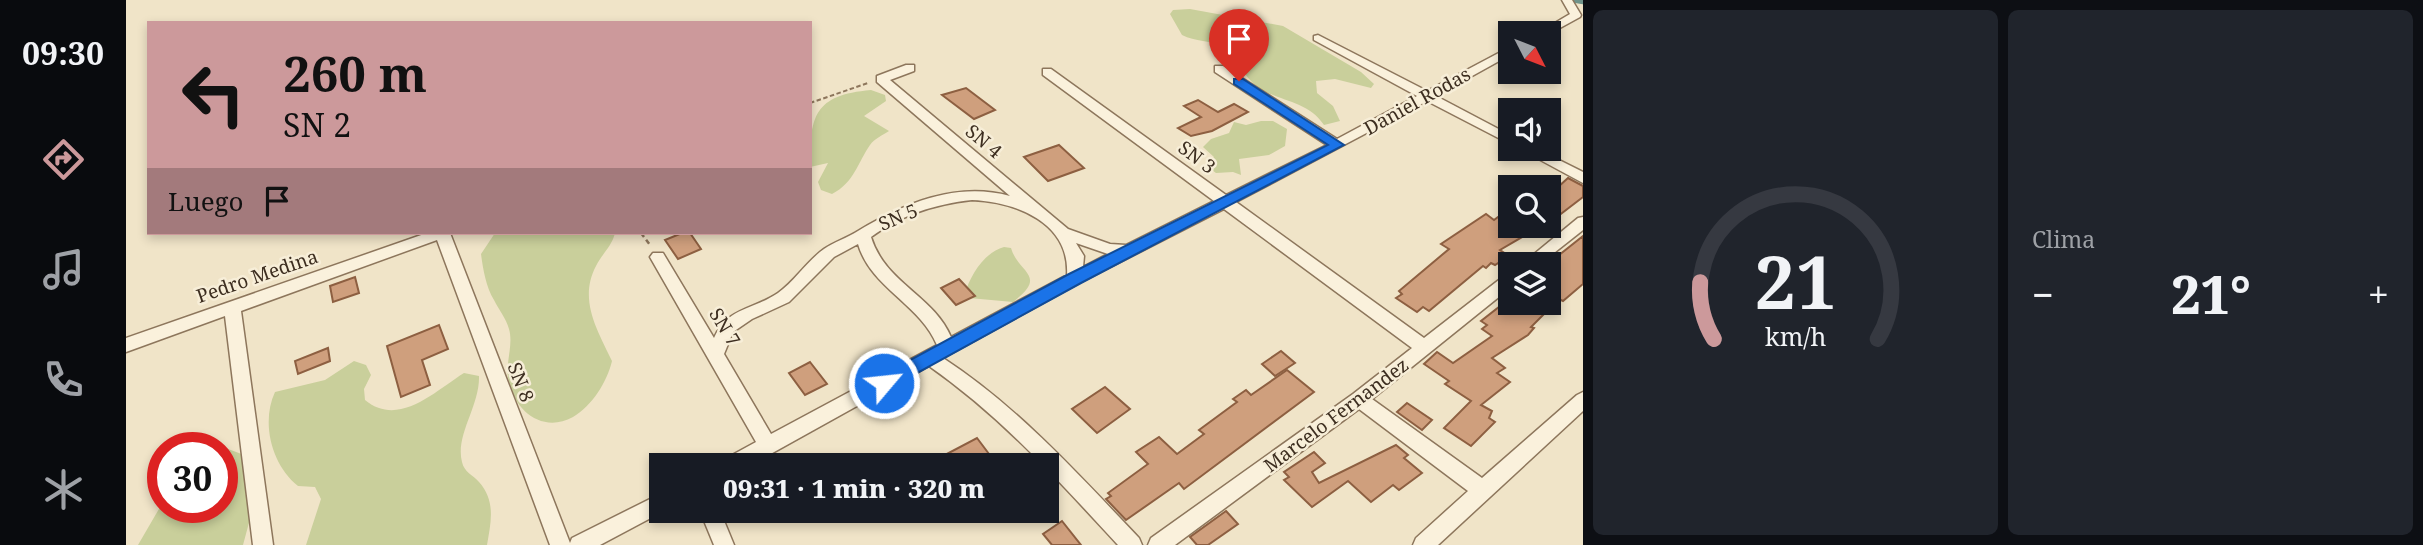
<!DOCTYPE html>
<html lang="es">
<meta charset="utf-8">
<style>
body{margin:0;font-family:"Noto Serif",serif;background:#20242c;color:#f1f3f6;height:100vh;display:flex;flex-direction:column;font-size:26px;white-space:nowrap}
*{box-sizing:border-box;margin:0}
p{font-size:23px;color:#9ea1a6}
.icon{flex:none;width:38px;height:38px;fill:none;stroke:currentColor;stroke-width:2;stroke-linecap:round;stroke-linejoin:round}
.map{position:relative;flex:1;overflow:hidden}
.side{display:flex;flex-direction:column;gap:10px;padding:10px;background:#0d0f14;width:840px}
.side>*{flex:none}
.guide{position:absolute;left:21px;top:21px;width:665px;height:214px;border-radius:0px;box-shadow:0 4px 10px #0003;background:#cc999b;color:#111;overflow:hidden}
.needle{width:46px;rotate:132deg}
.controls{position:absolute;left:1372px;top:21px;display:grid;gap:14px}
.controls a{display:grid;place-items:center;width:63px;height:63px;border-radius:0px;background:#171b24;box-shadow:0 4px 10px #0003;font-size:35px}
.speed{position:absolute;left:21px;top:432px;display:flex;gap:14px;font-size:35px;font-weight:700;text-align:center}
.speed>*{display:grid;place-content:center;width:91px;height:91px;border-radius:50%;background:#171b24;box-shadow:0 4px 10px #0003;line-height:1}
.speed .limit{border:10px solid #d22;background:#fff;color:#111}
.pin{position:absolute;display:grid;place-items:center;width:60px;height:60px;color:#fff;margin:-72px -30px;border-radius:50% 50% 50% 0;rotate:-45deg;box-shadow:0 0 7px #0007}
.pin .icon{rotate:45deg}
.me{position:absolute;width:77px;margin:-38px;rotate:62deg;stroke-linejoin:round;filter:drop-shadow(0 0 5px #0008)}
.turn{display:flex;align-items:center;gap:24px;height:147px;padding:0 21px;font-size:32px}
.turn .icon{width:91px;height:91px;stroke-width:2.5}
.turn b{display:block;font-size:49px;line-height:60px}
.then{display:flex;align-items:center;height:66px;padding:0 21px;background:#0003;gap:14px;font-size:26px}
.big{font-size:52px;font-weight:800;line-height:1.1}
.side .widget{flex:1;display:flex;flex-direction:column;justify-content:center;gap:10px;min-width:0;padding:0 24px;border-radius:10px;background:#20242c}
.side .dial{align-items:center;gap:0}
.dial svg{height:182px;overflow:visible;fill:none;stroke:#363941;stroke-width:7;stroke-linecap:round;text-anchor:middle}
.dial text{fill:#f1f3f6;stroke:none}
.heat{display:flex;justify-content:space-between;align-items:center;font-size:38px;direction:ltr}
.side .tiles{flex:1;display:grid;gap:10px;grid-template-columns:repeat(2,1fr)}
.trip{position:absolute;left:523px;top:453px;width:410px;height:70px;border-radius:0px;background:#171b24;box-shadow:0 4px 10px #0003;font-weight:800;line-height:70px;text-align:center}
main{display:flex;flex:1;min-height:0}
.tab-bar{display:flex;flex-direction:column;width:126px;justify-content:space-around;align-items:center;background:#090b0e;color:#9ea1a6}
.tab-bar .icon{width:49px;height:49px}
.tab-bar .current{color:#cc999b}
.tab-bar b{font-size:32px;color:#f1f3f6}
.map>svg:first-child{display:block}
</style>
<main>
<nav class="tab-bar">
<b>09:30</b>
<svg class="icon current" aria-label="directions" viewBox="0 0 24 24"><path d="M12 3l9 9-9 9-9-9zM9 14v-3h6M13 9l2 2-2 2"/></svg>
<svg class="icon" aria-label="music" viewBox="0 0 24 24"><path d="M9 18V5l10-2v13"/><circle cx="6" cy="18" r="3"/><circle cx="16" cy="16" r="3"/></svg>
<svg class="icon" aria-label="phone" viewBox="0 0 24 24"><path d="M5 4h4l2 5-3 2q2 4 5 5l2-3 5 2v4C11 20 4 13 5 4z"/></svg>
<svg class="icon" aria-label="climate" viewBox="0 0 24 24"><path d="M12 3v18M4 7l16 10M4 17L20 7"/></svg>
</nav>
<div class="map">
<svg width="1457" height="545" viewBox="0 0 1457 545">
<rect width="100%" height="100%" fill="#f0e4c8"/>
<g fill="#c9cf9b">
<path d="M1064,9L1157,26L1235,72L1248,84L1245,88L1209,79L1190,81L1191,93L1207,106L1214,121L1198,125C1182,101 1155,102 1133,88C1117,77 1107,52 1098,47C1085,40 1069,42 1056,35L1044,14L1047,10Z"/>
<path d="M745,90L759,95L760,101L738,116L763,131C757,135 748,139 744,145C732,162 728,183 706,194L695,190L692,182L702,163L684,167C684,116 688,95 745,90Z"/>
<polygon points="1135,121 1147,121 1161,129 1159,146 1143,155 1113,159 1115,175 1107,172 1090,173 1081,166 1088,157 1077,147 1085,139 1103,133 1108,122 1120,125"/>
<path d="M369,233H489C486,246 476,254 470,266C452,300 472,331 486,361C481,382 466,406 447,417C418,433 390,413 383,382C378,365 388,346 383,329C380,318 373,310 368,300C360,287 357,269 355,254Z"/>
<path d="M878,247L885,248C892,273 923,275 887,302L843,298L839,294C844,275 859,252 878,247Z"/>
<path d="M228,361L240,365L245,375L238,389L239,400C273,428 309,391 338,373L353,376C354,406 329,435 336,462C338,472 347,475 353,482C370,501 365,522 361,545H180L195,499L189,487L172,486C145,464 135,422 149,392L199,380Z"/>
<polygon points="94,446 129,459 138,467 117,545 12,545 37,502 37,508 96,508 96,448 90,448"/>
</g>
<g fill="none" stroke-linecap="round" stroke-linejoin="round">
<polyline stroke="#6f938a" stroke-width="4.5" points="1445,0 1457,2"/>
</g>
<g fill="#cf9f7d" stroke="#8d5f41" stroke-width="2">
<polygon points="840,88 869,110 848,119 816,95"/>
<polygon points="1072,100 1092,112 1108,104 1122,112 1086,131 1065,136 1052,128 1075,117 1058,106"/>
<polygon points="933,145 958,168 922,181 898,157"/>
<polygon points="1442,178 1457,186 1457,197 1423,223 1423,182 1432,187"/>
<polygon points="1384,208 1384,226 1415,226 1374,250 1383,256 1369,265 1365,263 1360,268 1357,266 1303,311 1297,307 1291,312 1270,298 1276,294 1273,291 1323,249 1315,244 1360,214 1368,220"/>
<polygon points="556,233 564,233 575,249 552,259 539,240"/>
<polygon points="1457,236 1457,284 1437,301 1433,299 1405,327 1408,328 1402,335 1366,358 1379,368 1371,373 1384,382 1355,405 1366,411 1363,418 1369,422 1345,446 1318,428 1345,401 1319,384 1323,381 1298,364 1311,352 1327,363 1366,336 1356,329 1361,325 1355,321 1378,303 1423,303 1423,263"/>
<polygon points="229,277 233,293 207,302 204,286"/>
<polygon points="833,279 849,296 830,305 815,288"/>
<polygon points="313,325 322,349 296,360 304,385 275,397 261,346"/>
<polygon points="202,348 204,361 172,374 169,361"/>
<polygon points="1155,351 1169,363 1149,376 1136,364"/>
<polygon points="684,362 701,384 679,395 663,373"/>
<polygon points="1161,370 1188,392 1058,489 1053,483 1000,520 980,499 985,496 982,493 1022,464 1010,452 1033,437 1051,454 1078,434 1073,430 1111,402 1107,399 1120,390 1125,395"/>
<polygon points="979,387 1004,409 971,433 946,409"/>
<polygon points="1281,403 1306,420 1296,430 1271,412"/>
<polygon points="851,438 872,466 798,466"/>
<polygon points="1270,445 1282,455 1278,458 1296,473 1273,490 1267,485 1245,502 1222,481 1186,507 1158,480 1163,477 1158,472 1188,452 1199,463 1186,472 1193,483"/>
<polygon points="1100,511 1112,524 1082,545 1071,545 1064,537"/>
<polygon points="936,521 955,545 926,545 917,534"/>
</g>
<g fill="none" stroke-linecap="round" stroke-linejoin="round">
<defs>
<g id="minor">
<polygon points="1436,0 1446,0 1455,15 1454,17 1423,34 1412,33 1444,14"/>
<path d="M1192,35L1301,91L1384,47V55L1310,96L1384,135V144L1301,101L1110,202L1298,338L1378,276L1384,274V288L1246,399L1356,478L1451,395L1457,392V411L1312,545H1287L1290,538L1342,491L1233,409L1049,545H1022L1025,538L1227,394L1286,348L1098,209L955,282L817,358C892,407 952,474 1013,538L1016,545H992C932,480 876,417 803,366L623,466H595L597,460L630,442L524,257L527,253H537L588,338C602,307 627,310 652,293C669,281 681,261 698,249C708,242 721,238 732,231C777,204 830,181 884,196L751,82V76L780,65H788V71L764,80L942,229L984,244L1000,245L1088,201L917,75V69H925L1100,195L1201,145L1089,72V66H1097L1211,139L1291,96L1188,40V36ZM846,200C891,202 944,223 941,275L825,337C807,295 759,283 745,237C775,215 809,204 846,200ZM950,243L982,254L957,267L958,256ZM732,244C745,288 794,304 811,345L645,434L598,354L607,332L626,319L663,302L708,257Z"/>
<polygon points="1394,149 1411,149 1457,172 1457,183"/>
<polygon points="1457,217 1457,230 1414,264 1396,264 1452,218"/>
<polygon points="301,233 324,233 444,543 446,538 536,493 536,511 538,511 474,545 424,545 311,240 115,311 147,545 127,545 99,316 0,352 0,338"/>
<polygon points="574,511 594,511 608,545 588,545"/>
</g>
</defs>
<use href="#minor" stroke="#8d765c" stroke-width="3"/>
<polyline stroke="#8d765c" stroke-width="2" stroke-dasharray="4.5 2.5" stroke-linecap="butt" points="684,103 742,83"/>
<polyline stroke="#8d765c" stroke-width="2.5" stroke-dasharray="5 3.5" stroke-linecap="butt" points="515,233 524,245"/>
<use href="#minor" fill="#faf1dc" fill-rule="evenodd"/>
</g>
<polygon fill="#1a73e8" stroke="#114b97" stroke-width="2" points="1108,79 1117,79 1218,145 955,283 764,388 751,388 749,383 751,378 943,274 1202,145 1108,84"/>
<g text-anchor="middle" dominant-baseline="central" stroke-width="5" stroke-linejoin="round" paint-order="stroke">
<g font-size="19" fill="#3d2e20" stroke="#f7eed8">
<text transform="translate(1291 101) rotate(-29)">Daniel Rodas</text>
<text transform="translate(858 141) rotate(40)">SN 4</text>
<text transform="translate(1071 157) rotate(37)">SN 3</text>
<text transform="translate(772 217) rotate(-23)">SN 5</text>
<text transform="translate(131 276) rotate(-19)">Pedro Medina</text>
<text transform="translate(599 327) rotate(59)">SN 7</text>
<text transform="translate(395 382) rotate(69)">SN 8</text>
<text transform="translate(1210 415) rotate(-37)">Marcelo Fernandez</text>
</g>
</g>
</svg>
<div class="controls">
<a><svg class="needle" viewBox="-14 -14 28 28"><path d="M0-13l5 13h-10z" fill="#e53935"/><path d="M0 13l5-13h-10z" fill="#9ea1a6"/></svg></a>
<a><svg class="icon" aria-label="sound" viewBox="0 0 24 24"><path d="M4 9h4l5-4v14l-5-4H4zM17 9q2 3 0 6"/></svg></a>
<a><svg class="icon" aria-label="search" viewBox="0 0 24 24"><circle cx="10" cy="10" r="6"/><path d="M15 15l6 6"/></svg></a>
<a><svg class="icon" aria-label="layers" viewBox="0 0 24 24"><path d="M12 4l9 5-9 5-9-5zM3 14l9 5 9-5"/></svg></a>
</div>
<div class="speed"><div class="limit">30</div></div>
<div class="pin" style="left:1113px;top:81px;background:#d93025"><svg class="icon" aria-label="arrive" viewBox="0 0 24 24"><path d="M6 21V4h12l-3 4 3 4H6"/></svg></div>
<svg class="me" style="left:758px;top:383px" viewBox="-20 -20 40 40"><circle r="17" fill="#1a73e8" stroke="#fff" stroke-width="3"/><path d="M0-11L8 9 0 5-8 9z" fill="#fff"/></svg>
<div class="trip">09:31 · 1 min · 320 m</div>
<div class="guide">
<div class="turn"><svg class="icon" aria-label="left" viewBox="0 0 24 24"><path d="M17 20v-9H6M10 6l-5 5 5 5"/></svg><div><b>260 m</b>SN 2</div></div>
<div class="then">Luego<svg class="icon" aria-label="arrive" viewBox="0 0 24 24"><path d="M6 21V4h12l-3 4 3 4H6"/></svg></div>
</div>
</div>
<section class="side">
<div class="tiles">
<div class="widget dial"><svg viewBox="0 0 100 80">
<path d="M14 69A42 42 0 1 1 86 69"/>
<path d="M14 69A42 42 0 0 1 8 44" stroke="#cc999b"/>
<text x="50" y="56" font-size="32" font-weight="700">21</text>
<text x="50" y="72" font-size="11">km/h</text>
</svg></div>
<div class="widget"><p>Clima</p>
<div class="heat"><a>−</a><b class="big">21°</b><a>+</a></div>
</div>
</div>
</section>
</main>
